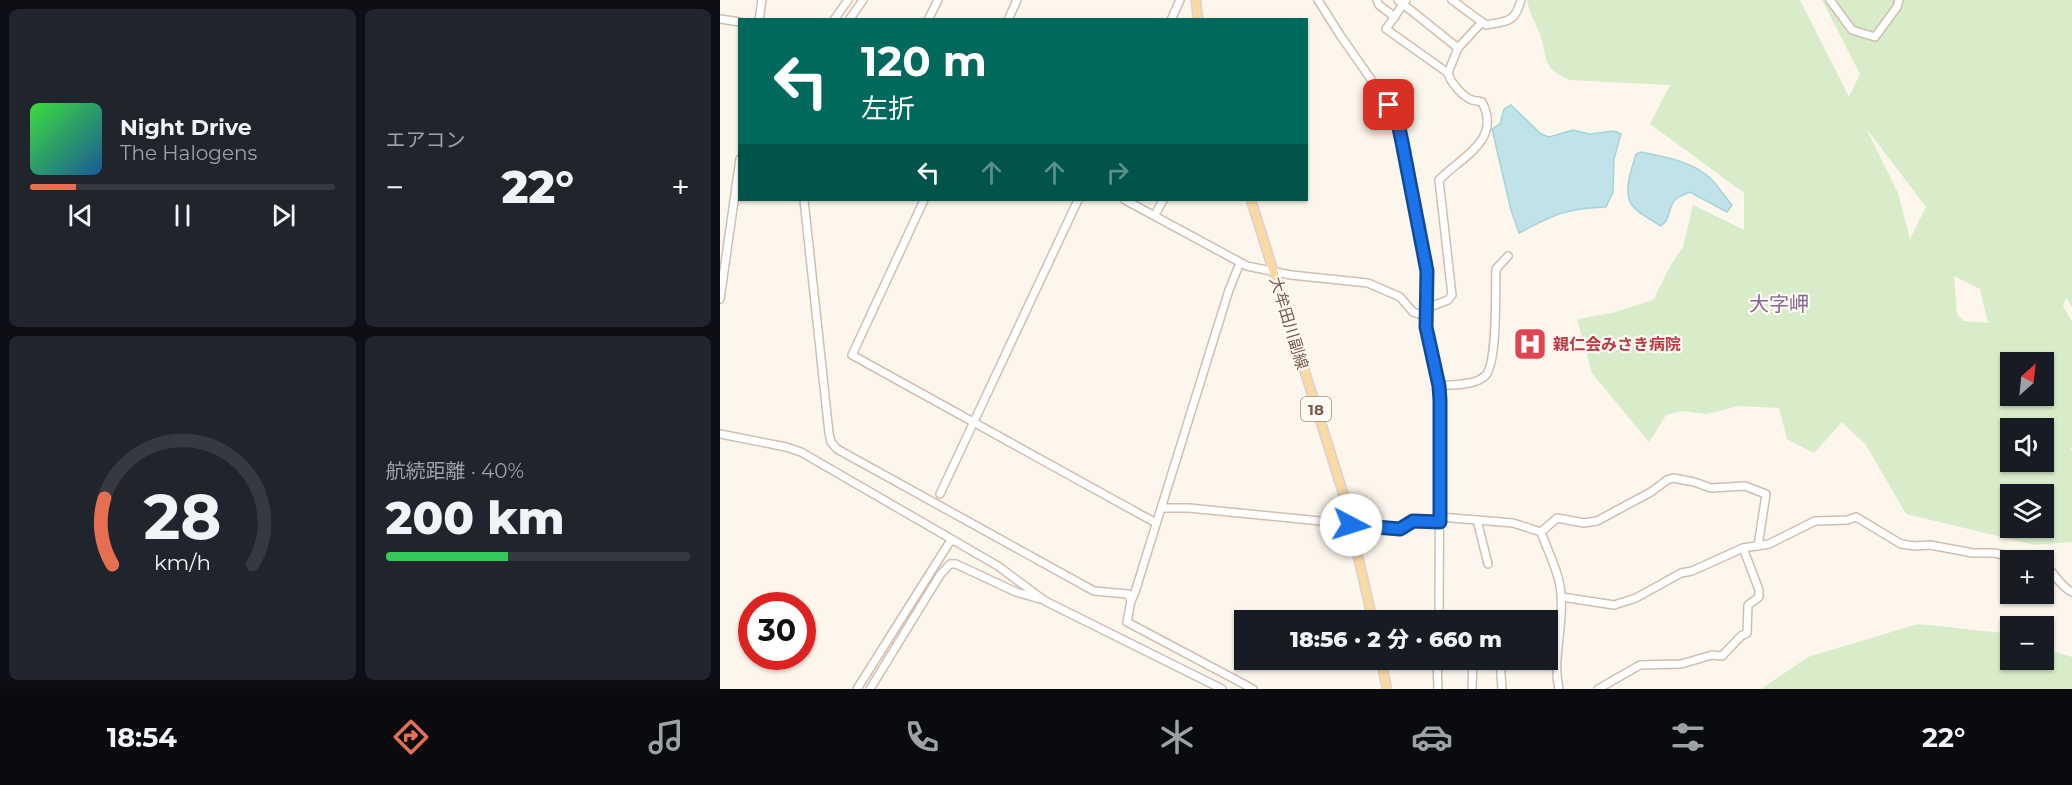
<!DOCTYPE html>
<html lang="ja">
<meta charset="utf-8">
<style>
body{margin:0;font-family:Montserrat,"Noto Sans JP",sans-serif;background:#20242c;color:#f1f3f6;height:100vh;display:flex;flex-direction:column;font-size:22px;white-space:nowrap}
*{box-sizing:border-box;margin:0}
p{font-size:20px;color:#9ea1a6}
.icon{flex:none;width:33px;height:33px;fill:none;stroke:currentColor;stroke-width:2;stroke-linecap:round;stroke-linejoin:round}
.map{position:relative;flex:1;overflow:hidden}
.details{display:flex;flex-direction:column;gap:9px;padding:9px;background:#0d0f14;width:720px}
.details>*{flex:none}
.banner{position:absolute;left:18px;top:18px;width:570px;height:183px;border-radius:0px;box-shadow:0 2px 4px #0004;background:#00695c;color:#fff;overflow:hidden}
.needle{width:39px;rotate:27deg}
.controls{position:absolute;left:1280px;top:352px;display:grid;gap:12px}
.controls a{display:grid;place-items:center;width:54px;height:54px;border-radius:0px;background:#171b24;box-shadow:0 2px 4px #0004;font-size:30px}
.speed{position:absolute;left:18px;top:592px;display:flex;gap:12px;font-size:30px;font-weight:700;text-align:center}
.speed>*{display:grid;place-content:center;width:78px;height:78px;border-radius:50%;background:#171b24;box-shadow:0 2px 4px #0004;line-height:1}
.speed .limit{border:9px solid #d22;background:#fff;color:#111}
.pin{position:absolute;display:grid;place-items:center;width:51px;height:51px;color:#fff;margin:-26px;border-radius:12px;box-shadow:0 3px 9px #0006}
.me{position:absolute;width:66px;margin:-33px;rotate:95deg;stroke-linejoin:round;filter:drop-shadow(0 0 4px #0008)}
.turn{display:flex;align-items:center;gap:21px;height:126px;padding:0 24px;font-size:27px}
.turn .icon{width:78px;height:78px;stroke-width:2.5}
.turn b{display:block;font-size:42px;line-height:51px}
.lanes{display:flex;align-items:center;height:57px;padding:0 24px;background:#0003;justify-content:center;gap:30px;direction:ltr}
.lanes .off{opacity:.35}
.big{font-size:45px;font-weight:800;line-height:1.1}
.details .tile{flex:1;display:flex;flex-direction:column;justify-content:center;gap:9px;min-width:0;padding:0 21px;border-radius:9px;background:#20242c}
.details .dial{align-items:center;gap:0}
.dial svg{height:156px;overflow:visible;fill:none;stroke:#363941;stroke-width:7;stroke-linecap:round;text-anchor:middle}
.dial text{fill:#f1f3f6;stroke:none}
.song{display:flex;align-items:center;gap:18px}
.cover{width:72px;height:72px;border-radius:9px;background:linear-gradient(135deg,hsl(120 70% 55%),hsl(210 70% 35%))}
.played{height:6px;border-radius:3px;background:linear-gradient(90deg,#e76f51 15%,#363941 15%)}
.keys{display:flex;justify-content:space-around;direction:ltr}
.heat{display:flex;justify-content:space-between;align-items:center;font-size:33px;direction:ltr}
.charge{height:9px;border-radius:4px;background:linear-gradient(90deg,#34c759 40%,#363941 0)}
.details .tiles{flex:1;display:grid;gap:9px;grid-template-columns:repeat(2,1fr)}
.trip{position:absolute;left:514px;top:610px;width:324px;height:60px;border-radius:0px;background:#171b24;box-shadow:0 2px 4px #0004;font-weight:800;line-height:60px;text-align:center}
.dock{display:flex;height:96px;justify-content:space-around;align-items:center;background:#090b0e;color:#9ea1a6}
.dock .icon{width:42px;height:42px}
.dock .selected{color:#e76f51}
.dock b{font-size:27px;color:#f1f3f6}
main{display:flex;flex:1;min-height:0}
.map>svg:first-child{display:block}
</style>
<main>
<section class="details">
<div class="tiles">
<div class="tile">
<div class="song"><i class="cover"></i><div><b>Night Drive</b><p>The Halogens</p></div></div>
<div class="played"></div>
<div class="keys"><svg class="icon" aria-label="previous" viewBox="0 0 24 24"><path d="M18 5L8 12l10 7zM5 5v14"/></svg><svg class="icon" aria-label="pause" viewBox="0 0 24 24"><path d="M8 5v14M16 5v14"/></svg><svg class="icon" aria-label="next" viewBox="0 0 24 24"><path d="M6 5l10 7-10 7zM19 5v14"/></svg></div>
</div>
<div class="tile"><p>エアコン</p>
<div class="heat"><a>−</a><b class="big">22°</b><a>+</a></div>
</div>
<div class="tile dial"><svg viewBox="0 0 100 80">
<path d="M14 69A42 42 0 1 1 86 69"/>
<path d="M14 69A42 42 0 0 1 10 35" stroke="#e76f51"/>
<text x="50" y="56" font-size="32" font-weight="700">28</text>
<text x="50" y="72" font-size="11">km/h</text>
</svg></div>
<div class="tile"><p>航続距離 · 40%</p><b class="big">200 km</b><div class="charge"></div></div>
</div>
</section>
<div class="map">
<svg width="1352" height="689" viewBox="0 0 1352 689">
<rect width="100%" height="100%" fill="#fdf6ec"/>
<g fill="#d8ecc9" fill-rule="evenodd">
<path d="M807,0H1080L1129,97L1140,74L1102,0H1352V307L1346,298L1343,306L1352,322V448H1350L1352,450V542L1315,545L1186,514L1146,445L1122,422L1094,453L1067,439L1059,408L1019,406L987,414L961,411L946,415L929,442L872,373L857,319L892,313L933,300L952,263L963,247L973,205L1024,230V193L930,124L950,85L849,80C820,66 829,60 820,35C816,23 809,13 807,0ZM1146,128L1206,207L1190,239L1178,193ZM1234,276L1260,289L1268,323L1244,321L1237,314ZM1290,363H1323V396H1290ZM1290,429H1323V462H1290ZM1290,495H1323V528H1290Z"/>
<polygon points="1198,624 1283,633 1290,636 1290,660 1323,660 1323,648 1352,657 1352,689 1041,689 1088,657"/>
</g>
<g fill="#bfe3e8" stroke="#a5d3da" stroke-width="1.5">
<path d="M791,105L821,134L829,137L853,130L869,134L894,131L901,134L894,159L893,192L886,207C847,208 833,215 799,233L791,210L772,129L780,124L784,109Z"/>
<path d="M921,152C944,157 973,161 991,179C999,187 1005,197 1012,205L1007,212L970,192C966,194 960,196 956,199C947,207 952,218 941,226C932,220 915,212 910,202C904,188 912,168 916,154Z"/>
</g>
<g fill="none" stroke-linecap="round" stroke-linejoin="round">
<defs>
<g id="minor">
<polyline points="598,0 620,35 669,105 678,123 707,271 706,327 716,369 720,400 719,621"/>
<polyline points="657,0 659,5 675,17"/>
<polyline points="678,0 738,48"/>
<path d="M686,0L666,29L728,73C730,82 743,97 752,100C756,101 759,101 762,102C782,141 741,157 719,180L732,295L728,300L707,308"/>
<path d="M732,0L766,25C787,21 795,23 801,0"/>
<polyline points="1110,0 1132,30 1155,37 1177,7 1179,0"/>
<polyline points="0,19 20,22"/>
<polyline points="39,20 42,0"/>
<polyline points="114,20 128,0"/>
<polyline points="129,20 143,0"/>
<polyline points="208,20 218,0"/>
<polyline points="288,20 297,0"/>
<polyline points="451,20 460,0"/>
<polyline points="728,73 738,48 762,22"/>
<polyline points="84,200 109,433 111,442 117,449 374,591 408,594 411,601"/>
<polyline points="204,200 132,355 436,523"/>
<polyline points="405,200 527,266 571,275 648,283 680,297 693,312 707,317"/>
<polyline points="435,215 443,200"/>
<polyline points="520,263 509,290 415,592 411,601 407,622 533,689"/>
<polyline points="0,299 20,159"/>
<path d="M719,386C733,384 754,386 765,376C778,364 775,289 776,269L788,256"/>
<polyline points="0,434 66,447 81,452 278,566 325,601 502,689"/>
<polyline points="220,494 358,200"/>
<polyline points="441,508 469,508 680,529 693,521 720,522"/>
<path d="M720,517L793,523L821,532C828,552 840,574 841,595C844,625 832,659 839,689"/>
<polyline points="757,520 768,564"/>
<polyline points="821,532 837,518 864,523 877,521 931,492 947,480 953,478 974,482 991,488 1025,486 1046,494 1038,546"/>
<path d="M1323,564C1335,572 1338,585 1352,592"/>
<polyline points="842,597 894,605 916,598 961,573 972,571 1023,548 1049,544 1095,521 1127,520 1136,517 1181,544 1195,546 1210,545 1253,553 1274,553 1312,561"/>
<polyline points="670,660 717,663"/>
<polyline points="717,660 718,689"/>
<polyline points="780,660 782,689"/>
<polyline points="137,689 229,543 233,540"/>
<polyline points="150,689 220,575 230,564 236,564 296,592 320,599"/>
<polyline points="752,689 753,660"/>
<polyline points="878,689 920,665 961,664 992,655 1002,656 1021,636 1027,633 1028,605 1039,597 1039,590 1023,548"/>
</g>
<g id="major">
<polyline points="476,0 478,20"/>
<polyline points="531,200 624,496 653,621"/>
<polyline points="661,660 667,689"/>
</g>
</defs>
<use href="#minor" stroke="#d1beb0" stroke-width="10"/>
<use href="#major" stroke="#dad1cd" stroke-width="11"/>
<use href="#minor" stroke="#fff" stroke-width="7"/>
<use href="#major" stroke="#fbd9a5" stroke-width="8"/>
</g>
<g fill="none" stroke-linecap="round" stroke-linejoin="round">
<defs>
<polyline id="route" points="631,525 680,529 693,521 720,522 720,400 719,386 706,327 707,271 682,142 678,123 669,105"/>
</defs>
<use href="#route" stroke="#114b97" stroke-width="15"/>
<use href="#route" stroke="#1a73e8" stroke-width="10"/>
</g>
<defs>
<symbol id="hospital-square" viewBox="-11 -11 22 22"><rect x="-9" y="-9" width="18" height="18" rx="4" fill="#e0444e" stroke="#fffaf3"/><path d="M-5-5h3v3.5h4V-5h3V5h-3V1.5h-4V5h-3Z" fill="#fff"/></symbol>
</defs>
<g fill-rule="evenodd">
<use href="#hospital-square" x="791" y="325" width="38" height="38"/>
</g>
<g text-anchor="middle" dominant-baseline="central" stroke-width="4.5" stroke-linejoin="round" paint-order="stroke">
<rect fill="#fffaf3" stroke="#a28b7f" stroke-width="1.5" x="581" y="397" width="30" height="24" rx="4.5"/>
<g font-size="15" font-weight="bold" fill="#7a5c4d">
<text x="596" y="409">18</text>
</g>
<g font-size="16" fill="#7a5c4d" stroke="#fffaf3">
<text transform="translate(569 323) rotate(73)">大牟田川副線</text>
</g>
<g font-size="16" font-weight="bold" fill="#be3a42" stroke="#fffaf3" text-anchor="start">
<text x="833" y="344">親仁会みさき病院</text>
</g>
<g font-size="20" fill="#846695" stroke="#fffaf3">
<text x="1059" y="304">大字岬</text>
</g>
</g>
</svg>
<div class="controls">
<a><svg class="needle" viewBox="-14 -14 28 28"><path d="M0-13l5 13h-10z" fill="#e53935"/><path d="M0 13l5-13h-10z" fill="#9ea1a6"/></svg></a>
<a><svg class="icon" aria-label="sound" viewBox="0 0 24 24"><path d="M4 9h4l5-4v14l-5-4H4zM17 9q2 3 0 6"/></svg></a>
<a><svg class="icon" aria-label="layers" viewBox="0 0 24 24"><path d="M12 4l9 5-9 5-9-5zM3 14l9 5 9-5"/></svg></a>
<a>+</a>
<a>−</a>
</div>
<div class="speed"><div class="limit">30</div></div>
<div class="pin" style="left:669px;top:105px;background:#d93025"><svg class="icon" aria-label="arrive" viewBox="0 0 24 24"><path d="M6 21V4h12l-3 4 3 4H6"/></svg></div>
<svg class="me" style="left:631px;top:525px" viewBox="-20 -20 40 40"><circle r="19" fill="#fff"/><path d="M0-13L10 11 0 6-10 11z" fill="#1a73e8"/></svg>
<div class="trip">18:56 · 2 分 · 660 m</div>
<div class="banner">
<div class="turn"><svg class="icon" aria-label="left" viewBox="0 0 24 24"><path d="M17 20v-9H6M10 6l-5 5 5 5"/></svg><div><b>120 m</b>左折</div></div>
<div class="lanes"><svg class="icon" aria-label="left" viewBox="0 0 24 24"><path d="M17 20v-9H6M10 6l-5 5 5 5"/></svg><svg class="icon off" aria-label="ahead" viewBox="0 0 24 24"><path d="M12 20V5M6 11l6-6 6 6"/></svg><svg class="icon off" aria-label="ahead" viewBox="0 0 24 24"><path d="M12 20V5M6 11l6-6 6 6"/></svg><svg class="icon off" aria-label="right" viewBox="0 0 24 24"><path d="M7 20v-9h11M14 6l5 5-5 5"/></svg></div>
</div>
</div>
</main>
<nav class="dock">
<b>18:54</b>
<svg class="icon selected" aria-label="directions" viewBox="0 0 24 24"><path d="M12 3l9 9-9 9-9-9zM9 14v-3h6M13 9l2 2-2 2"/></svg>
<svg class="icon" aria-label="music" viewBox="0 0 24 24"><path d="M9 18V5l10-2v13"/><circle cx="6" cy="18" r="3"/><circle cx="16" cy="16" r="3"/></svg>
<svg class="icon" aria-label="phone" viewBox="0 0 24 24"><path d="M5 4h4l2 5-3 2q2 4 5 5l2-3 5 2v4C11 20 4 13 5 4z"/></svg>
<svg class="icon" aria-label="climate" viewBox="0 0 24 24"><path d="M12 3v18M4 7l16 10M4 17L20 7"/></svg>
<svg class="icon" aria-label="car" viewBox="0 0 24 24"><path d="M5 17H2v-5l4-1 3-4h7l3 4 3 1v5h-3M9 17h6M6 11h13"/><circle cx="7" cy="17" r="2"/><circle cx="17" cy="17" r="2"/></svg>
<svg class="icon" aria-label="filters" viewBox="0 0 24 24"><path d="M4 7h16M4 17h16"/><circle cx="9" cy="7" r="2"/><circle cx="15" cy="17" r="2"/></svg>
<b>22°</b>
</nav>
